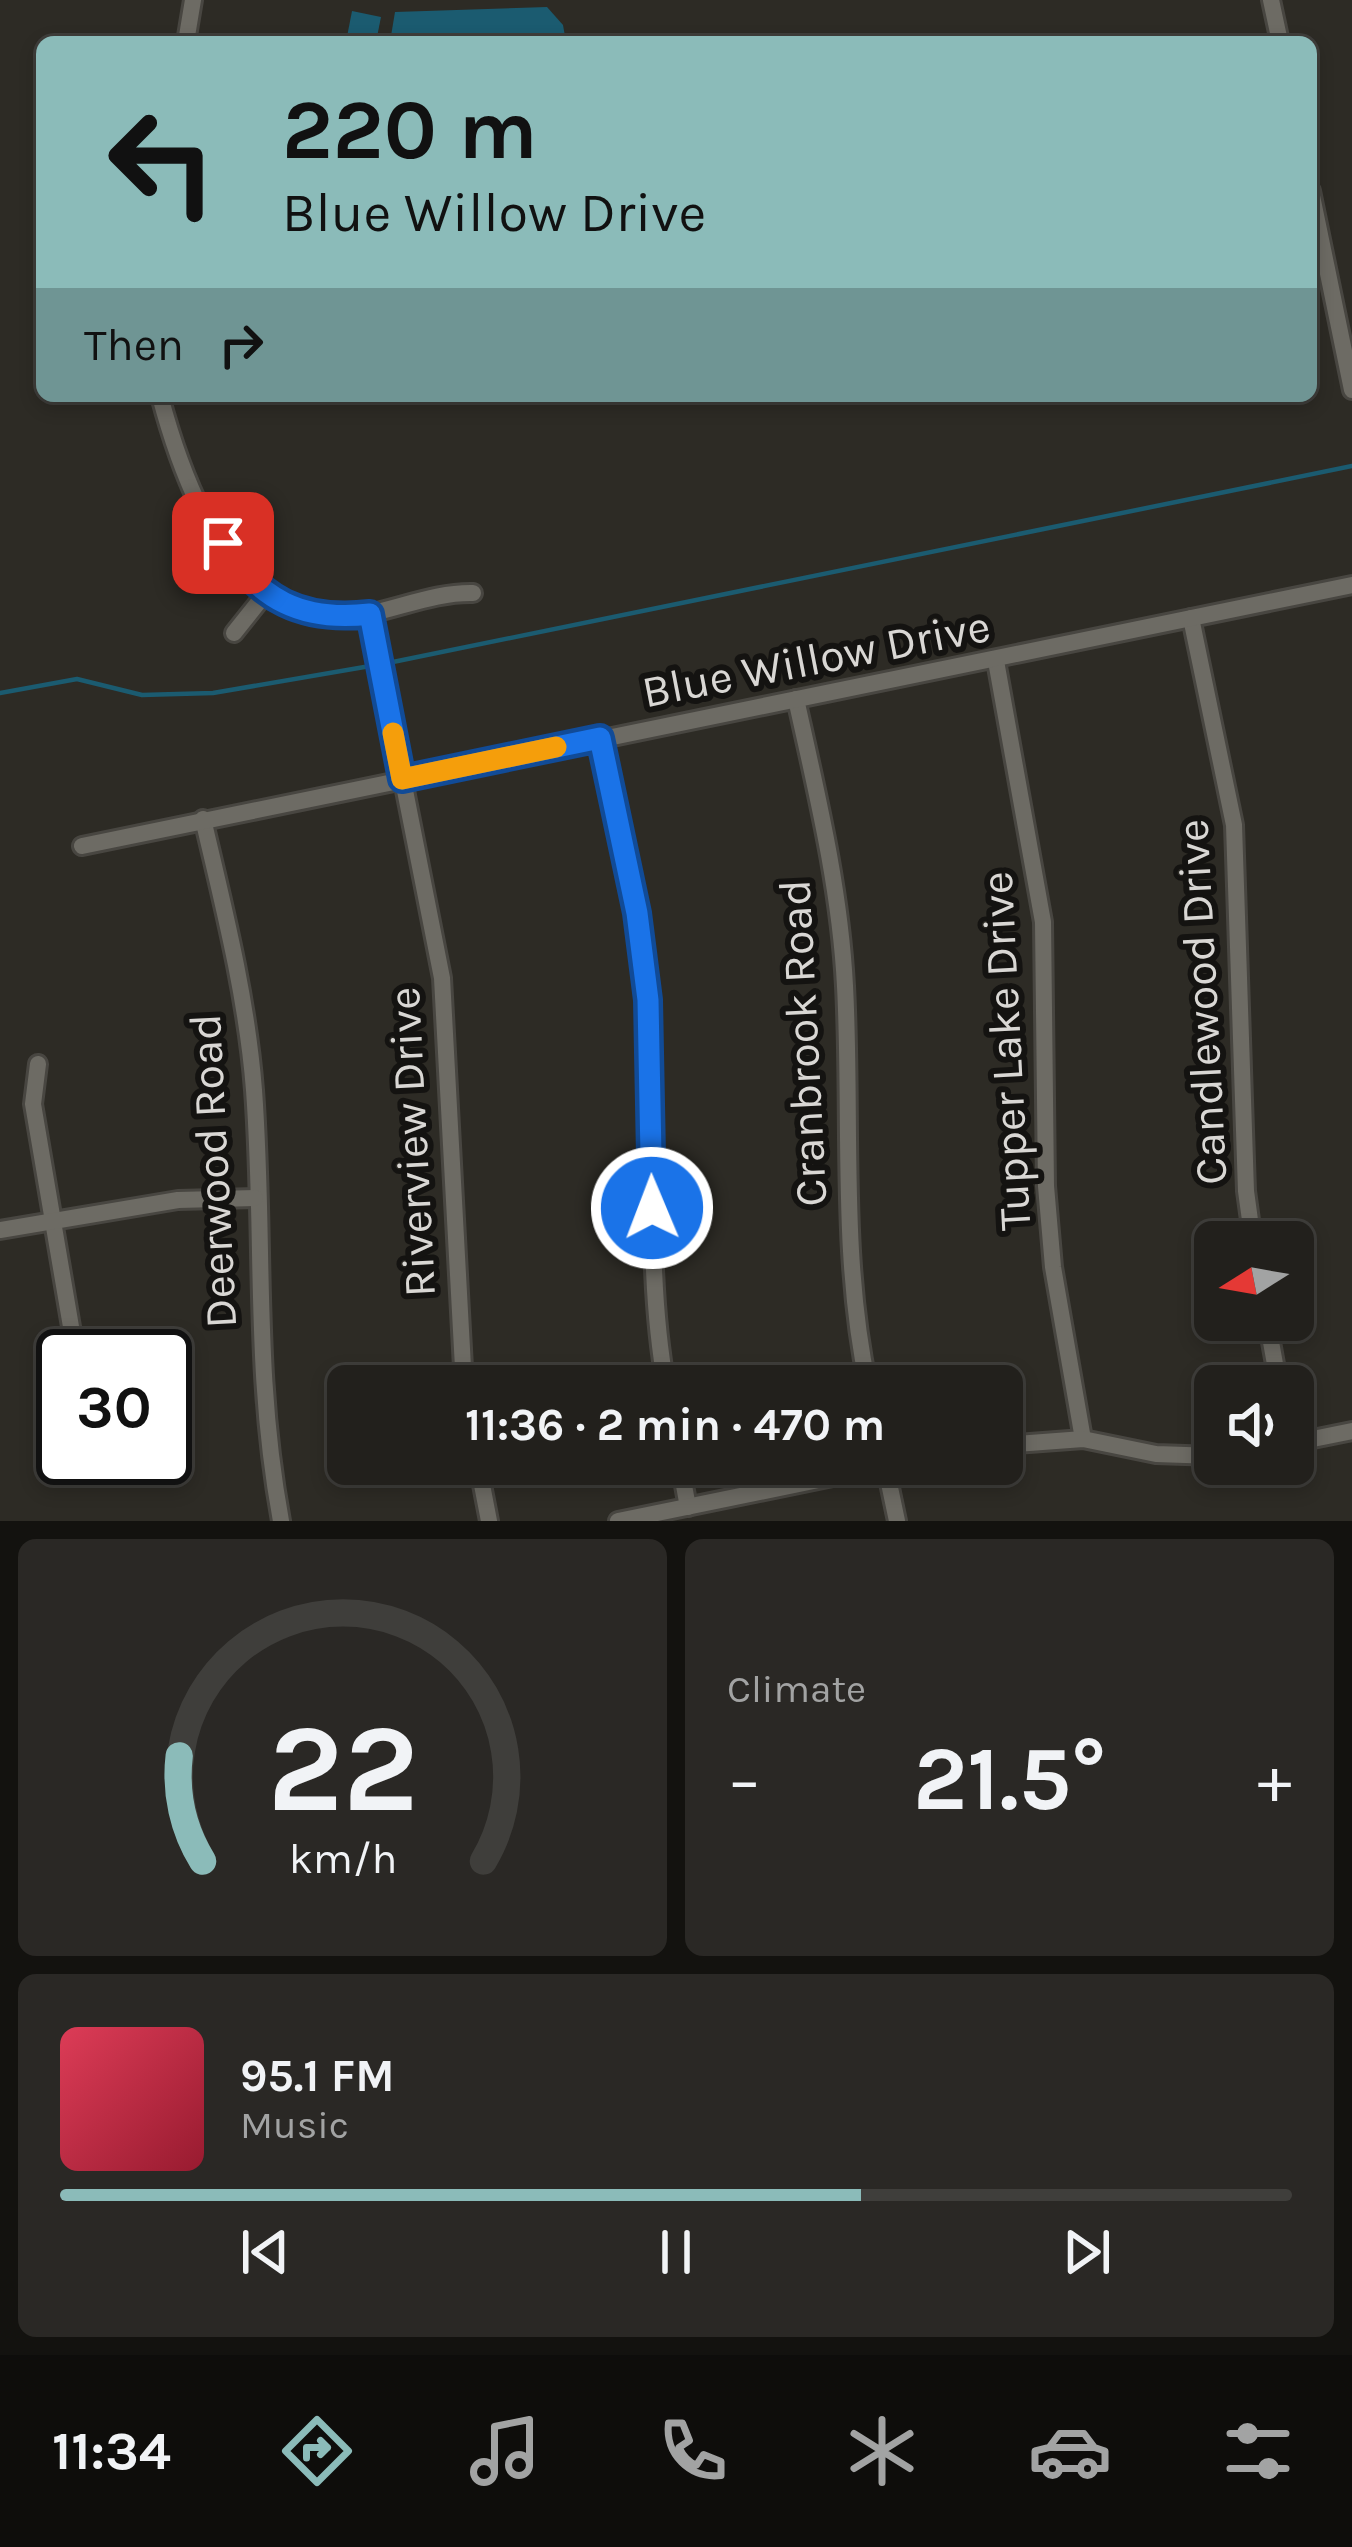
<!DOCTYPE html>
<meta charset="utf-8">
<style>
body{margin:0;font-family:Karla,sans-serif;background:#2a2825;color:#f1f3f6;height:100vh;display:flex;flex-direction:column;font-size:45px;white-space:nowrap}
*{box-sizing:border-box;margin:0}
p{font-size:39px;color:#a2a3a3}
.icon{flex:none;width:66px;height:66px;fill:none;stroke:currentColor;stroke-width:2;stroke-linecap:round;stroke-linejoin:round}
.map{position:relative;height:1521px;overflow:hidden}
.sheet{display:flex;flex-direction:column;gap:18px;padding:18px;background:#13120f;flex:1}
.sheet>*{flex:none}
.guide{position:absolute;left:36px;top:36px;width:1281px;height:366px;border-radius:18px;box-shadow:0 6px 18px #0003,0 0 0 3px #3f3e3b;background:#8bbbb9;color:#111;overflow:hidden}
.needle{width:78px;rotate:259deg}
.controls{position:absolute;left:1194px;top:1221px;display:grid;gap:24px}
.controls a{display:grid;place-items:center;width:120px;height:120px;border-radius:18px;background:#22201c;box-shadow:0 6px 18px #0003,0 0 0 3px #3f3e3b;font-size:60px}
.speed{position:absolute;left:36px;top:1329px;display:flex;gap:24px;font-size:60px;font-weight:700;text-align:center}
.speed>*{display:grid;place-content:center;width:156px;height:156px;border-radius:50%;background:#22201c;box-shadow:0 6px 18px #0003,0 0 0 3px #3f3e3b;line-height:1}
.speed .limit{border:6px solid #111;border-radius:18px;background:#fff;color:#111}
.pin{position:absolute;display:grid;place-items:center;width:102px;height:102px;color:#fff;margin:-51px;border-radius:24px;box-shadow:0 6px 18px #0006}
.me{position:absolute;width:132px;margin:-66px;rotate:359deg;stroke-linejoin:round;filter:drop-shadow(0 0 9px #0008)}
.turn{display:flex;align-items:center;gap:42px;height:252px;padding:0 48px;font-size:54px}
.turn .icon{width:156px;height:156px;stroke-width:2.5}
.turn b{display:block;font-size:84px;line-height:102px}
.then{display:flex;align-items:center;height:114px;padding:0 48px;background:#0003;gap:24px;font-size:45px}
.big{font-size:90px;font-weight:700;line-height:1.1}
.sheet .tile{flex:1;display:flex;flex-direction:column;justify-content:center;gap:18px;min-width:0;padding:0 42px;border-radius:18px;background:#2a2825}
.sheet .dial{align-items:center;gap:0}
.dial svg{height:312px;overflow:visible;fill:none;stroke:#3f3e3b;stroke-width:7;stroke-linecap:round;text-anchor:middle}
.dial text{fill:#f1f3f6;stroke:none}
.song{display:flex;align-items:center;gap:36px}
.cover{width:144px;height:144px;border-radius:18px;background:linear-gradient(135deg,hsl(350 70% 55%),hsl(350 70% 35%))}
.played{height:12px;border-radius:6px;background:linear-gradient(90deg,#8bbbb9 65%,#3f3e3b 65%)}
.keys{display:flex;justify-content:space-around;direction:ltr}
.heat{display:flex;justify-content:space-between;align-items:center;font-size:66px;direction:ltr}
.sheet .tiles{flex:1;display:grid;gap:18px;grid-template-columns:1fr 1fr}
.tile:last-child{grid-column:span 2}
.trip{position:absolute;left:327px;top:1365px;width:696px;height:120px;border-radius:18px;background:#22201c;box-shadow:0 6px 18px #0003,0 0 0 3px #3f3e3b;font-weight:700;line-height:120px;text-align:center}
.menu{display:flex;height:192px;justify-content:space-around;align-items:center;background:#0e0d0b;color:#a2a3a3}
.menu .icon{width:84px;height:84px}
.menu .on{color:#8bbbb9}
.menu b{font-size:54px;color:#f1f3f6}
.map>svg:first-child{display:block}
</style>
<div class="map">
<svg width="1352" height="1521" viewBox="0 0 1352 1521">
<rect width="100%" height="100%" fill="#2d2b25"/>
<g fill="#1b5b70">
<polygon points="547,7 563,25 566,42 390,42 395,12"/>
<polygon points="352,11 381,17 376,42 346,42"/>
</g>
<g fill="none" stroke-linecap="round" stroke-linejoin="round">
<g stroke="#1b5b70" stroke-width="4.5">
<polyline points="388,663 1352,466"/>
<polyline points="0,693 77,679 142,695 213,693 376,665"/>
</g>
<defs>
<g id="minor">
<polyline points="1271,0 1280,42"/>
<polyline points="186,42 193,0"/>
<polyline points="1311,191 1352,390"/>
<path d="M160,396C182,479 232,621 338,618C385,616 427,592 473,593"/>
<polyline points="370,613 442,978 464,1386"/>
<polyline points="1191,618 1234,825 1246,1191 1253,1242"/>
<polyline points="234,633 265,594"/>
<polyline points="996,661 1043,922 1046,1186 1053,1267 1083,1439"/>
<path d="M796,699C817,794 840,888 845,986C852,1120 840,1254 868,1386"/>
<path d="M600,738C618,825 640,912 648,1000C659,1129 643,1258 666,1386"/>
<path d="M203,819C224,908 247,999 254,1090C265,1239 253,1370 281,1521"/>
<polyline points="82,846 1352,585"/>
<polyline points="38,1064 33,1104 76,1356"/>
<polyline points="0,1230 178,1200 255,1198"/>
<polyline points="1267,1320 1279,1386"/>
<polyline points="1293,1443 1352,1431"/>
<polyline points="1002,1445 1083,1439 1156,1454 1215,1456"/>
<polyline points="478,1464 489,1521"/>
<polyline points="680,1464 688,1507"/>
<polyline points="885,1464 897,1521"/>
<polyline points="618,1521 896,1464"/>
</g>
</defs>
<use href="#minor" stroke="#484641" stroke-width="22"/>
<use href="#minor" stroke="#6d6b64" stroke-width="16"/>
</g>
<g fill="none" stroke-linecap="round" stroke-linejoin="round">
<defs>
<path id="route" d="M223,543C259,600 302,622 370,614L402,779L600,738L637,913L648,1000L652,1208"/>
</defs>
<use href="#route" stroke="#114b97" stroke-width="30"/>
<use href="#route" stroke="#1a73e8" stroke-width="21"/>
<polyline stroke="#f59e0b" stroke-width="21" points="393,733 402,779 556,747"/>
</g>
<g text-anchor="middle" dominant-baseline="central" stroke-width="12" stroke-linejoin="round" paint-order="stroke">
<g font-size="45" fill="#d9d7d4" stroke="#141311">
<text transform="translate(816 659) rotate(-11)">Blue Willow Drive</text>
<text transform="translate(1202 1002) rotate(-93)">Candlewood Drive</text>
<text transform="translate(803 1043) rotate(-93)">Cranbrook Road</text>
<text transform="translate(1006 1051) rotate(-93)">Tupper Lake Drive</text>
<text transform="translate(412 1142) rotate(-93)">Riverview Drive</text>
<text transform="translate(213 1171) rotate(-93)">Deerwood Road</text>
</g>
</g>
</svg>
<div class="controls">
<a><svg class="needle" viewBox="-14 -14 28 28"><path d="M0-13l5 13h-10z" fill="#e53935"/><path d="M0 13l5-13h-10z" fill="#a2a3a3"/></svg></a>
<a><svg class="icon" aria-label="sound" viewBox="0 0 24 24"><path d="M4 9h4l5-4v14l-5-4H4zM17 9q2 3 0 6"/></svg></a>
</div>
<div class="speed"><div class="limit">30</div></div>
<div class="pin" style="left:223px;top:543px;background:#d93025"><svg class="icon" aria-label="arrive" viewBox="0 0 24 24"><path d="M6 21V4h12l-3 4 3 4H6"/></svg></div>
<svg class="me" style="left:652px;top:1208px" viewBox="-20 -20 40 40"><circle r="17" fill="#1a73e8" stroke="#fff" stroke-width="3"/><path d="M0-11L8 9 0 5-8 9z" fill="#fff"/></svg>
<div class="trip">11:36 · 2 min · 470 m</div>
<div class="guide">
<div class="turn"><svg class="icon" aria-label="left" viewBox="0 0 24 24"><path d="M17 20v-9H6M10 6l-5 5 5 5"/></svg><div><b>220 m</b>Blue Willow Drive</div></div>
<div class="then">Then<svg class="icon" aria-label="right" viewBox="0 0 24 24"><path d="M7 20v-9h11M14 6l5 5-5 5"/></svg></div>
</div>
</div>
<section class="sheet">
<div class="tiles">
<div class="tile dial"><svg viewBox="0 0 100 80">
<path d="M14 69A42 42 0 1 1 86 69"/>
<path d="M14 69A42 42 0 0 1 8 42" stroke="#8bbbb9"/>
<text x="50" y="56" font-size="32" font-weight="700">22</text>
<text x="50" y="72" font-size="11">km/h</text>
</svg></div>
<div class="tile"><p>Climate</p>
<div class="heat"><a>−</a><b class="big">21.5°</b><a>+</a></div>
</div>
<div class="tile">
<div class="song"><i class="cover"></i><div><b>95.1 FM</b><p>Music</p></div></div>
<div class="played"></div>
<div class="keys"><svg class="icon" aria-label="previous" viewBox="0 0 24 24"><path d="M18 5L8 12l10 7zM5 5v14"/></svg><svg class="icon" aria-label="pause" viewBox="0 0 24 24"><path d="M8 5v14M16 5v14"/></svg><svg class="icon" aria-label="next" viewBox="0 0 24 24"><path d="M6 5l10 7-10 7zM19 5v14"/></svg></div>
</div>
</div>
</section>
<nav class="menu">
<b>11:34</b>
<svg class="icon on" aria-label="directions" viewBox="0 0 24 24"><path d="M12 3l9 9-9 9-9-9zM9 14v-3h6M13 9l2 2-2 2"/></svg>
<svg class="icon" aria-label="music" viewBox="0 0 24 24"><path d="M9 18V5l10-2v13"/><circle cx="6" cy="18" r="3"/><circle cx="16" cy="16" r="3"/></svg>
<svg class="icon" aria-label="phone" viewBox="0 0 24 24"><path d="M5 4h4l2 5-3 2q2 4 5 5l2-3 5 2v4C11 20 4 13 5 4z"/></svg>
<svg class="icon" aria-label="climate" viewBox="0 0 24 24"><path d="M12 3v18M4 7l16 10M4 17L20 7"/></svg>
<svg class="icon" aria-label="car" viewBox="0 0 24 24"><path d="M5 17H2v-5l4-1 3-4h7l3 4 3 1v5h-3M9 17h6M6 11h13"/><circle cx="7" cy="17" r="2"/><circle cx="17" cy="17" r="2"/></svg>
<svg class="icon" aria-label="filters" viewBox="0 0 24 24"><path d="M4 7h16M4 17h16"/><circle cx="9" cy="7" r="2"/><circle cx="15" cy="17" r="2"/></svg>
</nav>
